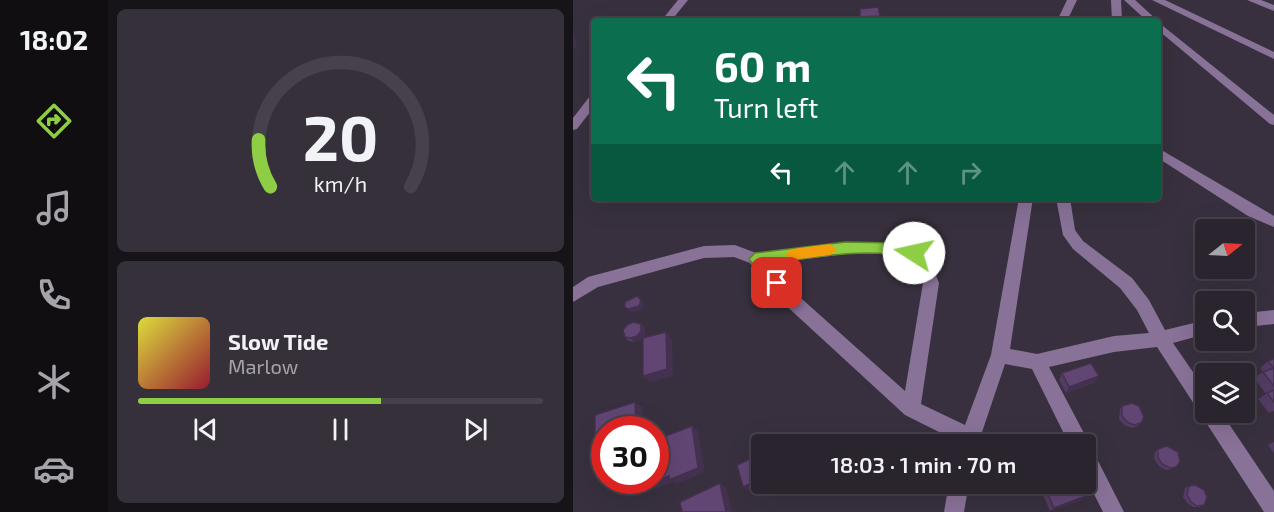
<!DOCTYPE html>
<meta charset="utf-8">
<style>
body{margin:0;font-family:"Exo 2",sans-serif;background:#36303a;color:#f1f3f6;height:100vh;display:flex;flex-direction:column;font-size:22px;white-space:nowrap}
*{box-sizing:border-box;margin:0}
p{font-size:20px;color:#a5a4aa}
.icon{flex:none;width:33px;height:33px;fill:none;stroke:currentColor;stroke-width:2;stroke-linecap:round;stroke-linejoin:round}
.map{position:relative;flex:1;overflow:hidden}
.side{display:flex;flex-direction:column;gap:9px;padding:9px;background:#171419;width:465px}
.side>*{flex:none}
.guide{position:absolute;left:18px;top:18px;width:570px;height:183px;border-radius:6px;box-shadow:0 6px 24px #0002,0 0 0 2px #46414a;background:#0b6e4f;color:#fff;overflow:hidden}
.needle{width:39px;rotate:72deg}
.fabs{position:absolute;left:622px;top:219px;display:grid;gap:12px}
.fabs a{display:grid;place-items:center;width:60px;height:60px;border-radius:6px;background:#2a242e;box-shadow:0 6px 24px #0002,0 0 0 2px #46414a;font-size:30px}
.speed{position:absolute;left:18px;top:416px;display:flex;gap:12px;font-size:30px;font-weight:700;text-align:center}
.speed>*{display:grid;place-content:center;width:78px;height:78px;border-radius:50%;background:#2a242e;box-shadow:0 6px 24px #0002,0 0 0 2px #46414a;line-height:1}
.speed .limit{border:9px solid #d22;background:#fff;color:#111}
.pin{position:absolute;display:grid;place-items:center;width:51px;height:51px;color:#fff;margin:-26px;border-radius:12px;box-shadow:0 3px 9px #0006}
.me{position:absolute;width:66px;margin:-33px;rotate:280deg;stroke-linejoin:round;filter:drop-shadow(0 0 4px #0008)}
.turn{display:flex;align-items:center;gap:21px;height:126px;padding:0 24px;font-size:27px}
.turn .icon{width:78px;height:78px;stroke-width:2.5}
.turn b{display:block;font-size:42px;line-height:51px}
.lanes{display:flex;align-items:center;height:57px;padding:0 24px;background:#0003;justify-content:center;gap:30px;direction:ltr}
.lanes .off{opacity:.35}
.side .tile{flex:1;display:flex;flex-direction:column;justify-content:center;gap:9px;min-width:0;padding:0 21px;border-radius:9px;background:#36303a}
.side .dial{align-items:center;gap:0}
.dial svg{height:156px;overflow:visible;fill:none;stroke:#46414a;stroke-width:7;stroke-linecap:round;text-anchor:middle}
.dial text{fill:#f1f3f6;stroke:none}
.song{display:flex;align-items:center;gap:18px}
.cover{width:72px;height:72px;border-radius:9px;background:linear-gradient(135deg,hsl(60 70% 55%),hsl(350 70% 35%))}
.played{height:6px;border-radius:3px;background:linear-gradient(90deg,#8dce44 60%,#46414a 60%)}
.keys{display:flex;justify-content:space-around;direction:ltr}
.trip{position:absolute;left:178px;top:434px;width:345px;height:60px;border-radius:6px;background:#2a242e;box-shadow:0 6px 24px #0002,0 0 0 2px #46414a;font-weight:600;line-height:60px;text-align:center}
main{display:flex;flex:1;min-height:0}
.menu{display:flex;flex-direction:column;width:108px;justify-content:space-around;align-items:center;background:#110e12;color:#a5a4aa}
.menu .icon{width:42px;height:42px}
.menu .active{color:#8dce44}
.menu b{font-size:27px;color:#f1f3f6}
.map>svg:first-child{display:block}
</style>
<main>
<nav class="menu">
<b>18:02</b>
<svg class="icon active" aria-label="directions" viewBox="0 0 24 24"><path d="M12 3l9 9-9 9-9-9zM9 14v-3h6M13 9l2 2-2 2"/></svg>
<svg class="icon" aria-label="music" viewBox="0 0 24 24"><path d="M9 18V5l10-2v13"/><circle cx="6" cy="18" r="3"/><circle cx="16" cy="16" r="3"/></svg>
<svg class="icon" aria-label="phone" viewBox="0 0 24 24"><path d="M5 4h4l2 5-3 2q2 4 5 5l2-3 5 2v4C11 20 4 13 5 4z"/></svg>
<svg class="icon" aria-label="climate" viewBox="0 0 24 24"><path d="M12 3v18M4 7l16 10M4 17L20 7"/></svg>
<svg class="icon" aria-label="car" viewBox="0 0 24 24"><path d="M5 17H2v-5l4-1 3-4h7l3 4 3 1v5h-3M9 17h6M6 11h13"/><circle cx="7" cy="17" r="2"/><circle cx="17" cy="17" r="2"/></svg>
</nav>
<section class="side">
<div class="tile dial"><svg viewBox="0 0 100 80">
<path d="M14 69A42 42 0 1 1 86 69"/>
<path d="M14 69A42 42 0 0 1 8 45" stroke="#8dce44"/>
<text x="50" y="56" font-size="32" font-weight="700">20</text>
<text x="50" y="72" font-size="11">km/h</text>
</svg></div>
<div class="tile">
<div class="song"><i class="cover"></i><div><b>Slow Tide</b><p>Marlow</p></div></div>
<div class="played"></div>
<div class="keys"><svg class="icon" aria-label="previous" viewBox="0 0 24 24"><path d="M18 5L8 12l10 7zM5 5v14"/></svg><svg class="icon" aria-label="pause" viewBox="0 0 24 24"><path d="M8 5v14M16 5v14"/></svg><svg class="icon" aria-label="next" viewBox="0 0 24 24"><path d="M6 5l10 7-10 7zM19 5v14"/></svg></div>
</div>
</section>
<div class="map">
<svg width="701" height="512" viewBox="0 0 701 512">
<rect width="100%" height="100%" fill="#38303e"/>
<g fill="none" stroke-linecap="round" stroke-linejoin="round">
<g fill="#897298" fill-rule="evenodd">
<polygon points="105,0 115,0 98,21 88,21"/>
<polygon points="494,0 504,0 494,21 484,21"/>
<polygon points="538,0 548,0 549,21 539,21"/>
<polygon points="551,0 562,0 585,21 574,21"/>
<polygon points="579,0 592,0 701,52 701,59"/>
<polygon points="674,0 688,0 701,5 701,11"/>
<polygon points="585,22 701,115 701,125 697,124 585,30"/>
<polygon points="21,95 21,107 4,129 0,130 0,118 17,96"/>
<polygon points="585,148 701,216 701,227 675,216 585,158"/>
<path d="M446,198H460L437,349L464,354L541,336L576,333L564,310L547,288L500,249L490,235L483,198H497L502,230L510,241L559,278L576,300L592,330L633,320V334L600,343L633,391V412H648L701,491V512H691L584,347L541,352L476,367L513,437L516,444L514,449L520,451L551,512H530L513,478V444H496L459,369L432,364L405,444H385L386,442L332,415L208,301L177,263L161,257L131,258L25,287L0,302V287L15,277L131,246L162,245L183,253L273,242H320L346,249L356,258L366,283L348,404L392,425L418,355ZM273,254H320L336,258L345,265L350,283L332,391L220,291L195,264Z"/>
<polygon points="701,310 701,324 672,327 672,313"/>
<polygon points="376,483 396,483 391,512 371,512"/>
</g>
</g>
<g fill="#533c63">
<polygon points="305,7 307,21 288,21 287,9"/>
<polygon points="72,327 72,335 68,339 61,342 56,341 52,337"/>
<polygon points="701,359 701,411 696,413 685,399 693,394 681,378 690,372 687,368 695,361"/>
<polygon points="489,373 526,376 521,383 493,393 486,380"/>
<polygon points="549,406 568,423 565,426 559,428 551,425 546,419 547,409"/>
<polygon points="701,442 701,453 695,445"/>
<polygon points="585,449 603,467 599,469 593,470 586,466 581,459 582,452"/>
<polygon points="471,486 508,500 477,511 468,490"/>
<polygon points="616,486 631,505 626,507 620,507 614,503 610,497 612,488"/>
</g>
<g fill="#443150">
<polygon points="0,30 4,48 0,49"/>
<polygon points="68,300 71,304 69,310 59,313 55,309"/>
<polygon points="68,324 72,327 72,335 68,339 61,342 57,338"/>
<polygon points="93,332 99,339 100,376 77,382 70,376"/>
<polygon points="526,376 521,383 493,393 496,387"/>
<polygon points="62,402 69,407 71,426 63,429 40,429"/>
<polygon points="119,426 125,431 132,472 104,484 100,482 83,489 75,485 96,476"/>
<polygon points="32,432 31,441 22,435"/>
<polygon points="82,433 86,435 87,440 82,446"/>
<polygon points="189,478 189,483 191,483 175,491 170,487"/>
<polygon points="147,483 153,488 159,512 153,512"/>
<polygon points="513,496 508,500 477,511 481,508"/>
</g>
<g fill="#614673" stroke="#443150" stroke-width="1.5">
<polygon points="305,7 307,16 287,17 287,9"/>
<polygon points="64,296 68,300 66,306 55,309 52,307 52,302"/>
<polygon points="60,322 68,324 68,331 64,336 57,338 52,337 50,330 54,325"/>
<polygon points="93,332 94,369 70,376 70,338"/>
<polygon points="701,359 701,386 690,372 701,368 695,361"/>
<polygon points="518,363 526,376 496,387 489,373"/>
<polygon points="701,390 701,402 694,393"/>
<polygon points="62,402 63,421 40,429 32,429 32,432 22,435 22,415"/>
<polygon points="559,403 566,406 571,417 568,423 561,425 554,422 549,416 549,406"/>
<polygon points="119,426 125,468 96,480 96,476 75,485 75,480 82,480 82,466 93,462 90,437"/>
<polygon points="221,436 224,444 213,444 212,441"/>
<polygon points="594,446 605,452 607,462 603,467 597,468 589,464 585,457 585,449"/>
<polygon points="186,455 189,466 189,478 170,487 164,465"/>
<polygon points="147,483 153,512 109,512 107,502"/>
<polygon points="479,483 507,483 513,496 481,508 471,486"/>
<polygon points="622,485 631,490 634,497 631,505 624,506 618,502 614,495 616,486"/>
</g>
<path fill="#8dce44" stroke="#5c862c" stroke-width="1.5" d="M273,242L320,243L346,249L348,253L341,258C293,247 243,257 194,263L211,283L209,287H199L176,259L182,253Z"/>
<polygon fill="#f59e0b" points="257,244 264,250 257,255 219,260 212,254 219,249"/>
</svg>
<div class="fabs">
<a><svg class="needle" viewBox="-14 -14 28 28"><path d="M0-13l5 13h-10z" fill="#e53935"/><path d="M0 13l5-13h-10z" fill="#a5a4aa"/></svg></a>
<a><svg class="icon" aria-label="search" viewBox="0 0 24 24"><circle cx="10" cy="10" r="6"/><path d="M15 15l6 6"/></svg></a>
<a><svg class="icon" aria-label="layers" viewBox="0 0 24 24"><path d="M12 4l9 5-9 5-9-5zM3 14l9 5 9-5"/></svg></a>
</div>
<div class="speed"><div class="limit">30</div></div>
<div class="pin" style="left:204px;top:283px;background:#d93025"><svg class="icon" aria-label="arrive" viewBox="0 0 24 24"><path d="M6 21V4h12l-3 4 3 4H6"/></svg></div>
<svg class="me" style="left:341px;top:253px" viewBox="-20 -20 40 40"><circle r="19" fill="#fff"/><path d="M0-13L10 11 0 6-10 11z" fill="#8dce44"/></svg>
<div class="trip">18:03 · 1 min · 70 m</div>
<div class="guide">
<div class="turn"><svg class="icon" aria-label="left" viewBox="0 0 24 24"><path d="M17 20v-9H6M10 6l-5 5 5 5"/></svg><div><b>60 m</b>Turn left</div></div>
<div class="lanes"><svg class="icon" aria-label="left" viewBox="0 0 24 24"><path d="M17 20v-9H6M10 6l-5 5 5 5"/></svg><svg class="icon off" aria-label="ahead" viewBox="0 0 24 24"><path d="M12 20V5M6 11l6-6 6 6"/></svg><svg class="icon off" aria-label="ahead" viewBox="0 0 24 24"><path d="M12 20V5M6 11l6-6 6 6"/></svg><svg class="icon off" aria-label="right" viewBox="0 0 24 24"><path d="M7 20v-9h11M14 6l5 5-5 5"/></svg></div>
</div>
</div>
</main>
